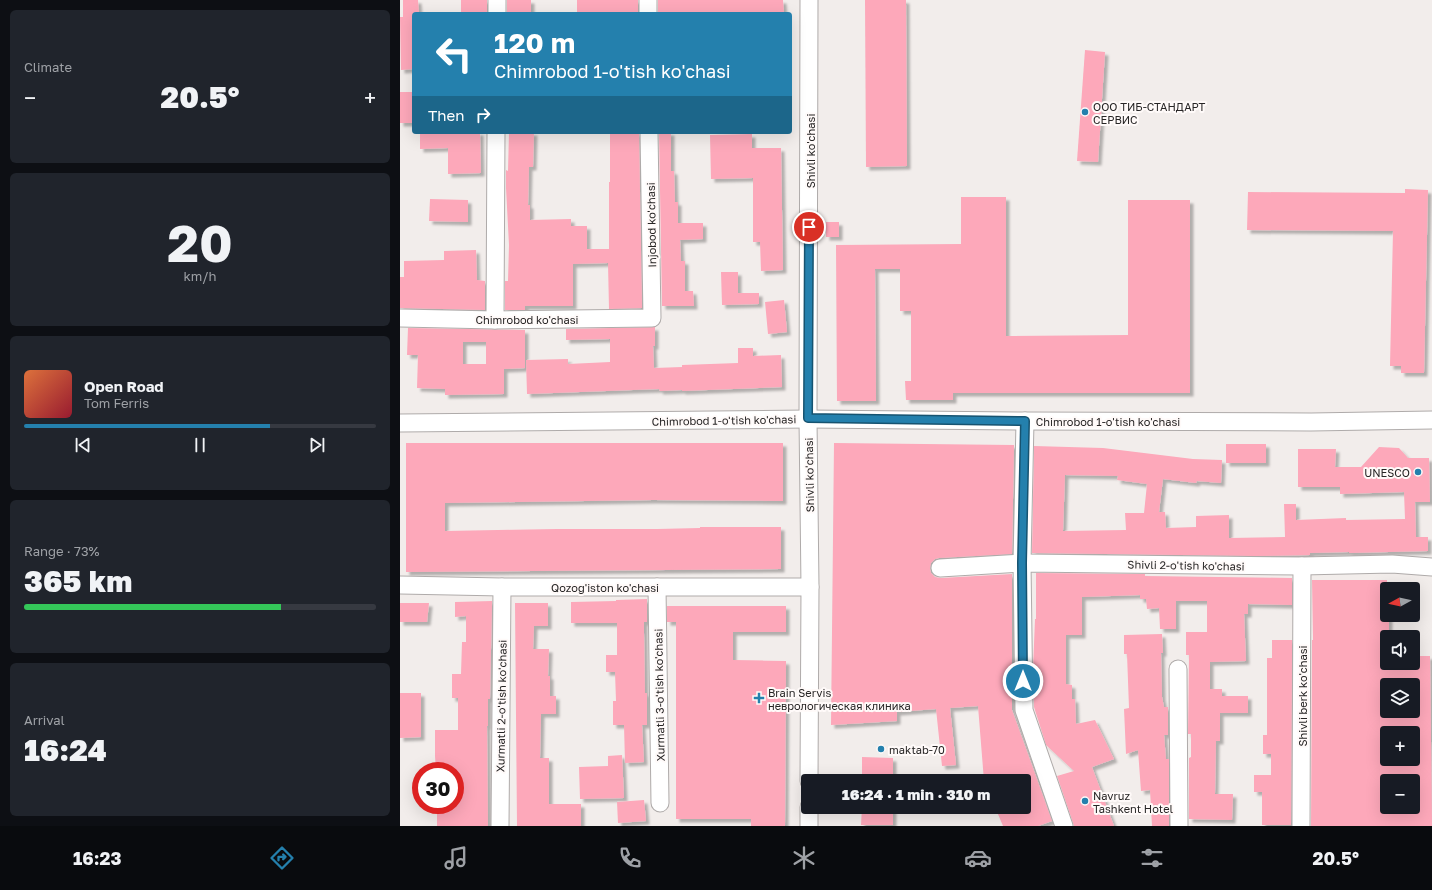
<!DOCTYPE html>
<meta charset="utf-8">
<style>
body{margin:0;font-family:"Golos Text",sans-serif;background:#20242c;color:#f1f3f6;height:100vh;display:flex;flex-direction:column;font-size:15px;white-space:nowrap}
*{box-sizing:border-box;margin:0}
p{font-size:13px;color:#9ea1a6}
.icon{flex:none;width:22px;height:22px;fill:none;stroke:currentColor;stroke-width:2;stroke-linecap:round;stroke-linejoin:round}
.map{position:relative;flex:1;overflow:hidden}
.panel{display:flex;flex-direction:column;gap:10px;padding:10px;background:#0d0f14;width:400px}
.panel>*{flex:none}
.hud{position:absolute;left:12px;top:12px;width:380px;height:122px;border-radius:4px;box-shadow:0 4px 16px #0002;background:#2480ad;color:#fff;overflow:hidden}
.needle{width:26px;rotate:262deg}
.tools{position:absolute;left:980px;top:582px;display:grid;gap:8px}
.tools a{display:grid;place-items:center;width:40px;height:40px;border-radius:4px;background:#171b24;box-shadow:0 4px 16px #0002;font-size:20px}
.speed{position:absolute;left:12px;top:762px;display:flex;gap:8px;font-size:20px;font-weight:700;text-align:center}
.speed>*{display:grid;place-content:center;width:52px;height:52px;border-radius:50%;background:#171b24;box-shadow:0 4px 16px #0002;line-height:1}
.speed .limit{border:6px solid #d22;background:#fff;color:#111}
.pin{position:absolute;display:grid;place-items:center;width:34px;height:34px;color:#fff;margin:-17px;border:2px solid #fff;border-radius:50%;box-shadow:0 1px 4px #0007}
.me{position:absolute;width:44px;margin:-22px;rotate:0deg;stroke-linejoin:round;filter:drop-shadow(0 0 3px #0008)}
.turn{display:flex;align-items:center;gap:14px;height:84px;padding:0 16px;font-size:18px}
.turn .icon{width:52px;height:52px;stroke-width:2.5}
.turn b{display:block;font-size:28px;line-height:34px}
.then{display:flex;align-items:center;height:38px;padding:0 16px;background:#0003;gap:8px;font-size:15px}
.big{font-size:30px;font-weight:800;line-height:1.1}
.panel .widget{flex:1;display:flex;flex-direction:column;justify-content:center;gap:6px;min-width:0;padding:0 14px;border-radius:6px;background:#20242c}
.panel .dial{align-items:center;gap:0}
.dial b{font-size:52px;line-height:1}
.song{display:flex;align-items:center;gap:12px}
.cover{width:48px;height:48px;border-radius:6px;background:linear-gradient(135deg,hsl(20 70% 55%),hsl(350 70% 35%))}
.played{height:4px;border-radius:2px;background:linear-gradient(90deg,#2480ad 70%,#363941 70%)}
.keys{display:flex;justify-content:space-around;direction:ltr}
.heat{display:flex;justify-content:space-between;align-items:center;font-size:22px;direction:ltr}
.charge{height:6px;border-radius:3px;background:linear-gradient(90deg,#34c759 73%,#363941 0)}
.trip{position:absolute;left:401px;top:774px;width:230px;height:40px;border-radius:4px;background:#171b24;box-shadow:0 4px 16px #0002;font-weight:800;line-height:40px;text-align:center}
.tab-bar{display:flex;height:64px;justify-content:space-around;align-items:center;background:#090b0e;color:#9ea1a6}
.tab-bar .icon{width:28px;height:28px}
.tab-bar .current{color:#2480ad}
.tab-bar b{font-size:18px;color:#f1f3f6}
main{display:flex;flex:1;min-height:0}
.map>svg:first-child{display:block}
</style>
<main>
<section class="panel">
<div class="widget"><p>Climate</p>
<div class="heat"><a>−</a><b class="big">20.5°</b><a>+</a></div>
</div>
<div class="widget dial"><b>20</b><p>km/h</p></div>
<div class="widget">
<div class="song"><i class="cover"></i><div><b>Open Road</b><p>Tom Ferris</p></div></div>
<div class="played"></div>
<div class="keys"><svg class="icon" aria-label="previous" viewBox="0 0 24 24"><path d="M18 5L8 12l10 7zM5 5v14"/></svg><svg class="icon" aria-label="pause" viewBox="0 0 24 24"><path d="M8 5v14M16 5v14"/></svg><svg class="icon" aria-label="next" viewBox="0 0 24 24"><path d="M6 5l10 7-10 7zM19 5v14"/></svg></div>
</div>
<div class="widget"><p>Range · 73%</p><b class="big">365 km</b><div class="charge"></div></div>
<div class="widget"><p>Arrival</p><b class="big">16:24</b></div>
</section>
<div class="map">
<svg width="1032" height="826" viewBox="0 0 1032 826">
<defs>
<filter id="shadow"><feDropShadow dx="3.5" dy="3.5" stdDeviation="1" flood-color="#0004"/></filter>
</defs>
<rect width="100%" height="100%" fill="#f2edeb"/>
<g fill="#fda8ba" fill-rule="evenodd" filter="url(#shadow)">
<polygon points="3,0 18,0 19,14 14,14 14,69 1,70 0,17 3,17"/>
<rect x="61" y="0" width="26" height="14"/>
<rect x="107" y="0" width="24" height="14"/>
<polygon points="177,0 238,0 238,13 177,12"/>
<polygon points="258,0 383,0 384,14 258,14"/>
<polygon points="465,0 506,0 507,166 466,167"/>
<polygon points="685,50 705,52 698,162 677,161"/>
<rect x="0" y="92" width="14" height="31"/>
<polygon points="20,132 80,132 81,173 48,174 48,148 20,149"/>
<polygon points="109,132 134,132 133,167 129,167 128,205 130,205 130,220 171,219 171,226 187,226 187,249 209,249 209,182 210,182 210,132 239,133 242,308 209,309 208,263 173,264 173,306 125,306 125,310 105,310 105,281 108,281 109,245 106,188 106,170 108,171"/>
<polygon points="259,132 271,132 271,171 274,171 275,202 278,202 278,223 303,223 303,239 280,240 281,261 285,261 285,291 293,291 294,306 262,306"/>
<polygon points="352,134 352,148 381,148 383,270 361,271 360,242 353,242 353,178 311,179 310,135"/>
<polygon points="1005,189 1028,190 1024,373 1001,373 1001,366 990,366 993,231 847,230 848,192 1005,193"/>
<polygon points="561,197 606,197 606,336 728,335 728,200 790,200 790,393 553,393 553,400 506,400 505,381 511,381 511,311 500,311 500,269 475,269 476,401 437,401 436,245 561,244"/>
<polygon points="30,199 68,200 68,222 29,221"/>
<rect x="426" y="222" width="13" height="15"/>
<polygon points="76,250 77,280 85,281 85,310 0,308 0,277 4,277 4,261 44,260 44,251"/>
<polygon points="321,272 338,272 338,293 359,293 359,304 322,305"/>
<polygon points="384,300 387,332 368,334 365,302"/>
<polygon points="255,327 255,346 253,346 254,368 282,367 282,365 338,363 338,348 353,348 353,356 381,355 382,387 282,391 282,390 260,391 259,389 127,394 126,360 168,359 168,364 210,362 210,339 166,340 166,329"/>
<path d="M8,328L125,330V368L104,369V394L45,395V389L17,388L18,355H7ZM63,342H86V364H63Z"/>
<polygon points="6,443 383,443 383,501 253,500 45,503 45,531 157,529 257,529 300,528 300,527 381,527 381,569 6,572"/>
<polygon points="434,443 614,445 612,554 539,558 535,559 531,563 530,569 531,573 535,577 541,578 612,574 612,668 613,668 614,694 612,694 612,710 652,821 638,826 603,826 595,807 624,807 624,781 584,781 578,706 550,708 556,765 542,766 536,709 497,712 497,721 431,725"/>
<rect x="826" y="444" width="40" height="19"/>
<path d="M634,446L703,448L793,459L822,460L821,483L797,481L796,483L763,479L759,512H765L766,528L796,527V516L829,515V538L885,537L884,504H896V520L946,518V520L1005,519L1004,492L940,494V487H898V449H936L935,467H961L979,447L999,448L1008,458H1029L1030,502H1015L1016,537H1028V551L949,553V552L910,553V555L856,556L632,553ZM665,475L718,476L717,480L747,484L744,513H725L726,530L663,531Z"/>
<polygon points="636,573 745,574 745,576 892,578 892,605 848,604 848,614 844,614 846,661 810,662 810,689 822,689 822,696 848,696 848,713 820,713 820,741 816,741 815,794 833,794 832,820 789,819 789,758 791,757 791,734 788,734 789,655 786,655 786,632 807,632 807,601 776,601 776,629 760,629 759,608 747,609 746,599 740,599 740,595 682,597 682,635 666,635 666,684 672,685 672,699 675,699 676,724 695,720 714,759 692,767 714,826 674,826 657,776 674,771 646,745 634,707 633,669 635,619 636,619"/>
<path d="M912,580H987V615H989V637H987V663H1013V656H1030L1032,826H911L912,640H913ZM987,685H1013V711H987ZM987,733H1013V759H987ZM987,781H1013V807H987Z"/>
<polygon points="247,599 247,622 244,622 244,633 245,693 247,693 247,725 242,725 244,762 225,763 224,725 213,725 213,701 216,701 215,672 206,672 206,655 217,655 217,623 171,623 171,602 216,601 216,600"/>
<polygon points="92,601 90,699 88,699 88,726 87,726 88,826 37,826 37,805 55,805 55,771 36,771 35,756 35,730 58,730 58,698 52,698 52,674 61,674 62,642 66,642 66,616 55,617 55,602"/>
<polygon points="0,603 29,603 27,622 0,622"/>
<polygon points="115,603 148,603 148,626 134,626 133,649 149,649 148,676 150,676 150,696 156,696 156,714 141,714 140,758 149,758 149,804 181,804 181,826 117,826"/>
<polygon points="267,606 386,606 386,632 333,632 333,660 386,661 385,826 351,826 351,819 276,819 276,622 267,622"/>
<polygon points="762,634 763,653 761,653 762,697 764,707 768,707 768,735 764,735 766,759 769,759 769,826 752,826 750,790 741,791 738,750 726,754 724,709 729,708 727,654 724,654 724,635"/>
<polygon points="872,640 892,640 891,825 862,825 862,792 854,792 854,775 871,775 871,754 863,754 863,735 867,735 867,658 872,658"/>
<polygon points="0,693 21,693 21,737 0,738"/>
<polygon points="222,755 224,798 180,799 179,767 208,766 208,756"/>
<polygon points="462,757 493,758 493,781 462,781"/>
<polygon points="244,800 246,821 218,823 217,802"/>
<polygon points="462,807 493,807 493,825 461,825"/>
</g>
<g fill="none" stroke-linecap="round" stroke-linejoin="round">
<defs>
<g id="minor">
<polyline points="248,0 248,14"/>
<polyline points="97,14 97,0"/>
<polyline points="0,318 95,320 252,318 249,132"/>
<polyline points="95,320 96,132"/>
<polyline points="625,421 622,563 624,710 664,826"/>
<polyline points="0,423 408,419 625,421 911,422 1032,420"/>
<polyline points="540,568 622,563 902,566 992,564 1032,567"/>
<polyline points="0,585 102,587 410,587"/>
<polyline points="257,587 260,803"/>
<polyline points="778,669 779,826"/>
<polyline points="409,781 410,587 408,419 409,0"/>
<polyline points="100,826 102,587"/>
<polyline points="409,826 409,807"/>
<polyline points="901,826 902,566"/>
</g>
</defs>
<use href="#minor" stroke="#afabaa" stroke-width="19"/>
<use href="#minor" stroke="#fff" stroke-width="17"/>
</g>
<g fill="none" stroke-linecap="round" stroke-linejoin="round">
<defs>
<polyline id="route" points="409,227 408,418 625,421 622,563 623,681"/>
</defs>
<use href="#route" stroke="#175370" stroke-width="10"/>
<use href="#route" stroke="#2480ad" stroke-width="7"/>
</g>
<g fill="#2480ad" stroke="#fffaf9" stroke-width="1.5">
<circle cx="685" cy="112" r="4"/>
<circle cx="1018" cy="472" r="4"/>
<path d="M357 692h4v4h4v4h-4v4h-4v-4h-4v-4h4z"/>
<circle cx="481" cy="749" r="4"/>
<circle cx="685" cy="801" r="4"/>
</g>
<g text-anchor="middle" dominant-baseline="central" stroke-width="4" stroke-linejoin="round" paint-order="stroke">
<g font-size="11" fill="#272525" stroke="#fffaf9" text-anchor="start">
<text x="693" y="106">ООО ТИБ-СТАНДАРТ<tspan x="693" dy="13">СЕРВИС</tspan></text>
<text x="1010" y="472" text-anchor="end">UNESCO</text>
<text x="368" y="692">Brain Servis<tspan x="368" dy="13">неврологическая клиника</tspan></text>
<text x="489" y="749">maktab-70</text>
<text x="693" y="795">Navruz<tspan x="693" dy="13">Tashkent Hotel</tspan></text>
</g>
<g font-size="11" fill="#272525" stroke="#fffaf9">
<text transform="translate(410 151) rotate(-90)">Shivli ko'chasi</text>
<text transform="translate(251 225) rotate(-91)">Injobod ko'chasi</text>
<text x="127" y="319">Chimrobod ko'chasi</text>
<text transform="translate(324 420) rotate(-1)">Chimrobod 1-o'tish ko'chasi</text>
<text x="708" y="421">Chimrobod 1-o'tish ko'chasi</text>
<text transform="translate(409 475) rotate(-91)">Shivli ko'chasi</text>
<text transform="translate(786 565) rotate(1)">Shivli 2-o'tish ko'chasi</text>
<text x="205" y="587">Qozog'iston ko'chasi</text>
<text transform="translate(259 695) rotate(-91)">Xurmatli 3-o'tish ko'chasi</text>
<text transform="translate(902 696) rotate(-90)">Shivli berk ko'chasi</text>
<text transform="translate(101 706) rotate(-89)">Xurmatli 2-o'tish ko'chasi</text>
</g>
</g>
</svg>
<div class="tools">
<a><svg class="needle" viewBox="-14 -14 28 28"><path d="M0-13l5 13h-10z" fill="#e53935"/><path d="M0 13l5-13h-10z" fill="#9ea1a6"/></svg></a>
<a><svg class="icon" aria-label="sound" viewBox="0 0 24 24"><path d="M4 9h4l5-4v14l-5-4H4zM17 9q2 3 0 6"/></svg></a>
<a><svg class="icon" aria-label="layers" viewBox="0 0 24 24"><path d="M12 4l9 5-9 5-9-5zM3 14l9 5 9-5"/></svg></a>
<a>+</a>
<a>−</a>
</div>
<div class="speed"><div class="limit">30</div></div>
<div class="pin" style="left:409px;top:227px;background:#d93025"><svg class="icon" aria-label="arrive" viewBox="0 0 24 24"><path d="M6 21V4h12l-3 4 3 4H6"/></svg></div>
<svg class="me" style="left:623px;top:681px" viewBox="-20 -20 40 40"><circle r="17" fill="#2480ad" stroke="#fff" stroke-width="3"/><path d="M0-11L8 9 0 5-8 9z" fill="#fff"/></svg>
<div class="trip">16:24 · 1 min · 310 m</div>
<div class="hud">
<div class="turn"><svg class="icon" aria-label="left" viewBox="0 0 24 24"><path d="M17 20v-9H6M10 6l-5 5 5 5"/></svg><div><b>120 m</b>Chimrobod 1-o'tish ko'chasi</div></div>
<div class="then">Then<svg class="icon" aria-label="right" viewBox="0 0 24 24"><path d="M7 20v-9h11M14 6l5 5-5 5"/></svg></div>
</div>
</div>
</main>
<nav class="tab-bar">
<b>16:23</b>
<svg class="icon current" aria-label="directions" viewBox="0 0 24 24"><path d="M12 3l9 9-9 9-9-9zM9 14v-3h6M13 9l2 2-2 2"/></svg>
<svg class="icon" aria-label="music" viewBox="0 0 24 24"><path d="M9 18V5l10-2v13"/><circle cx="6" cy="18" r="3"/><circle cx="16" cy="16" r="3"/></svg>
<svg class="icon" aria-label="phone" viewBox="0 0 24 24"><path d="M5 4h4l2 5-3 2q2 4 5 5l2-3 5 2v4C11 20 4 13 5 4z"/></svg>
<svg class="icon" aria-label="climate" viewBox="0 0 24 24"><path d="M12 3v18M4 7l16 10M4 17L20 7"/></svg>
<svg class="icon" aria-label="car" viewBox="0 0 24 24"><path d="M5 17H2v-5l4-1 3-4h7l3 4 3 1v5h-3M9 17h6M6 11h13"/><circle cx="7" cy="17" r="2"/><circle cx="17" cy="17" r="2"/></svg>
<svg class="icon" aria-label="filters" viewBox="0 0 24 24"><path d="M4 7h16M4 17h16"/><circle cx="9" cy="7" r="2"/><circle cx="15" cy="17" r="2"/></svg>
<b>20.5°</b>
</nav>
